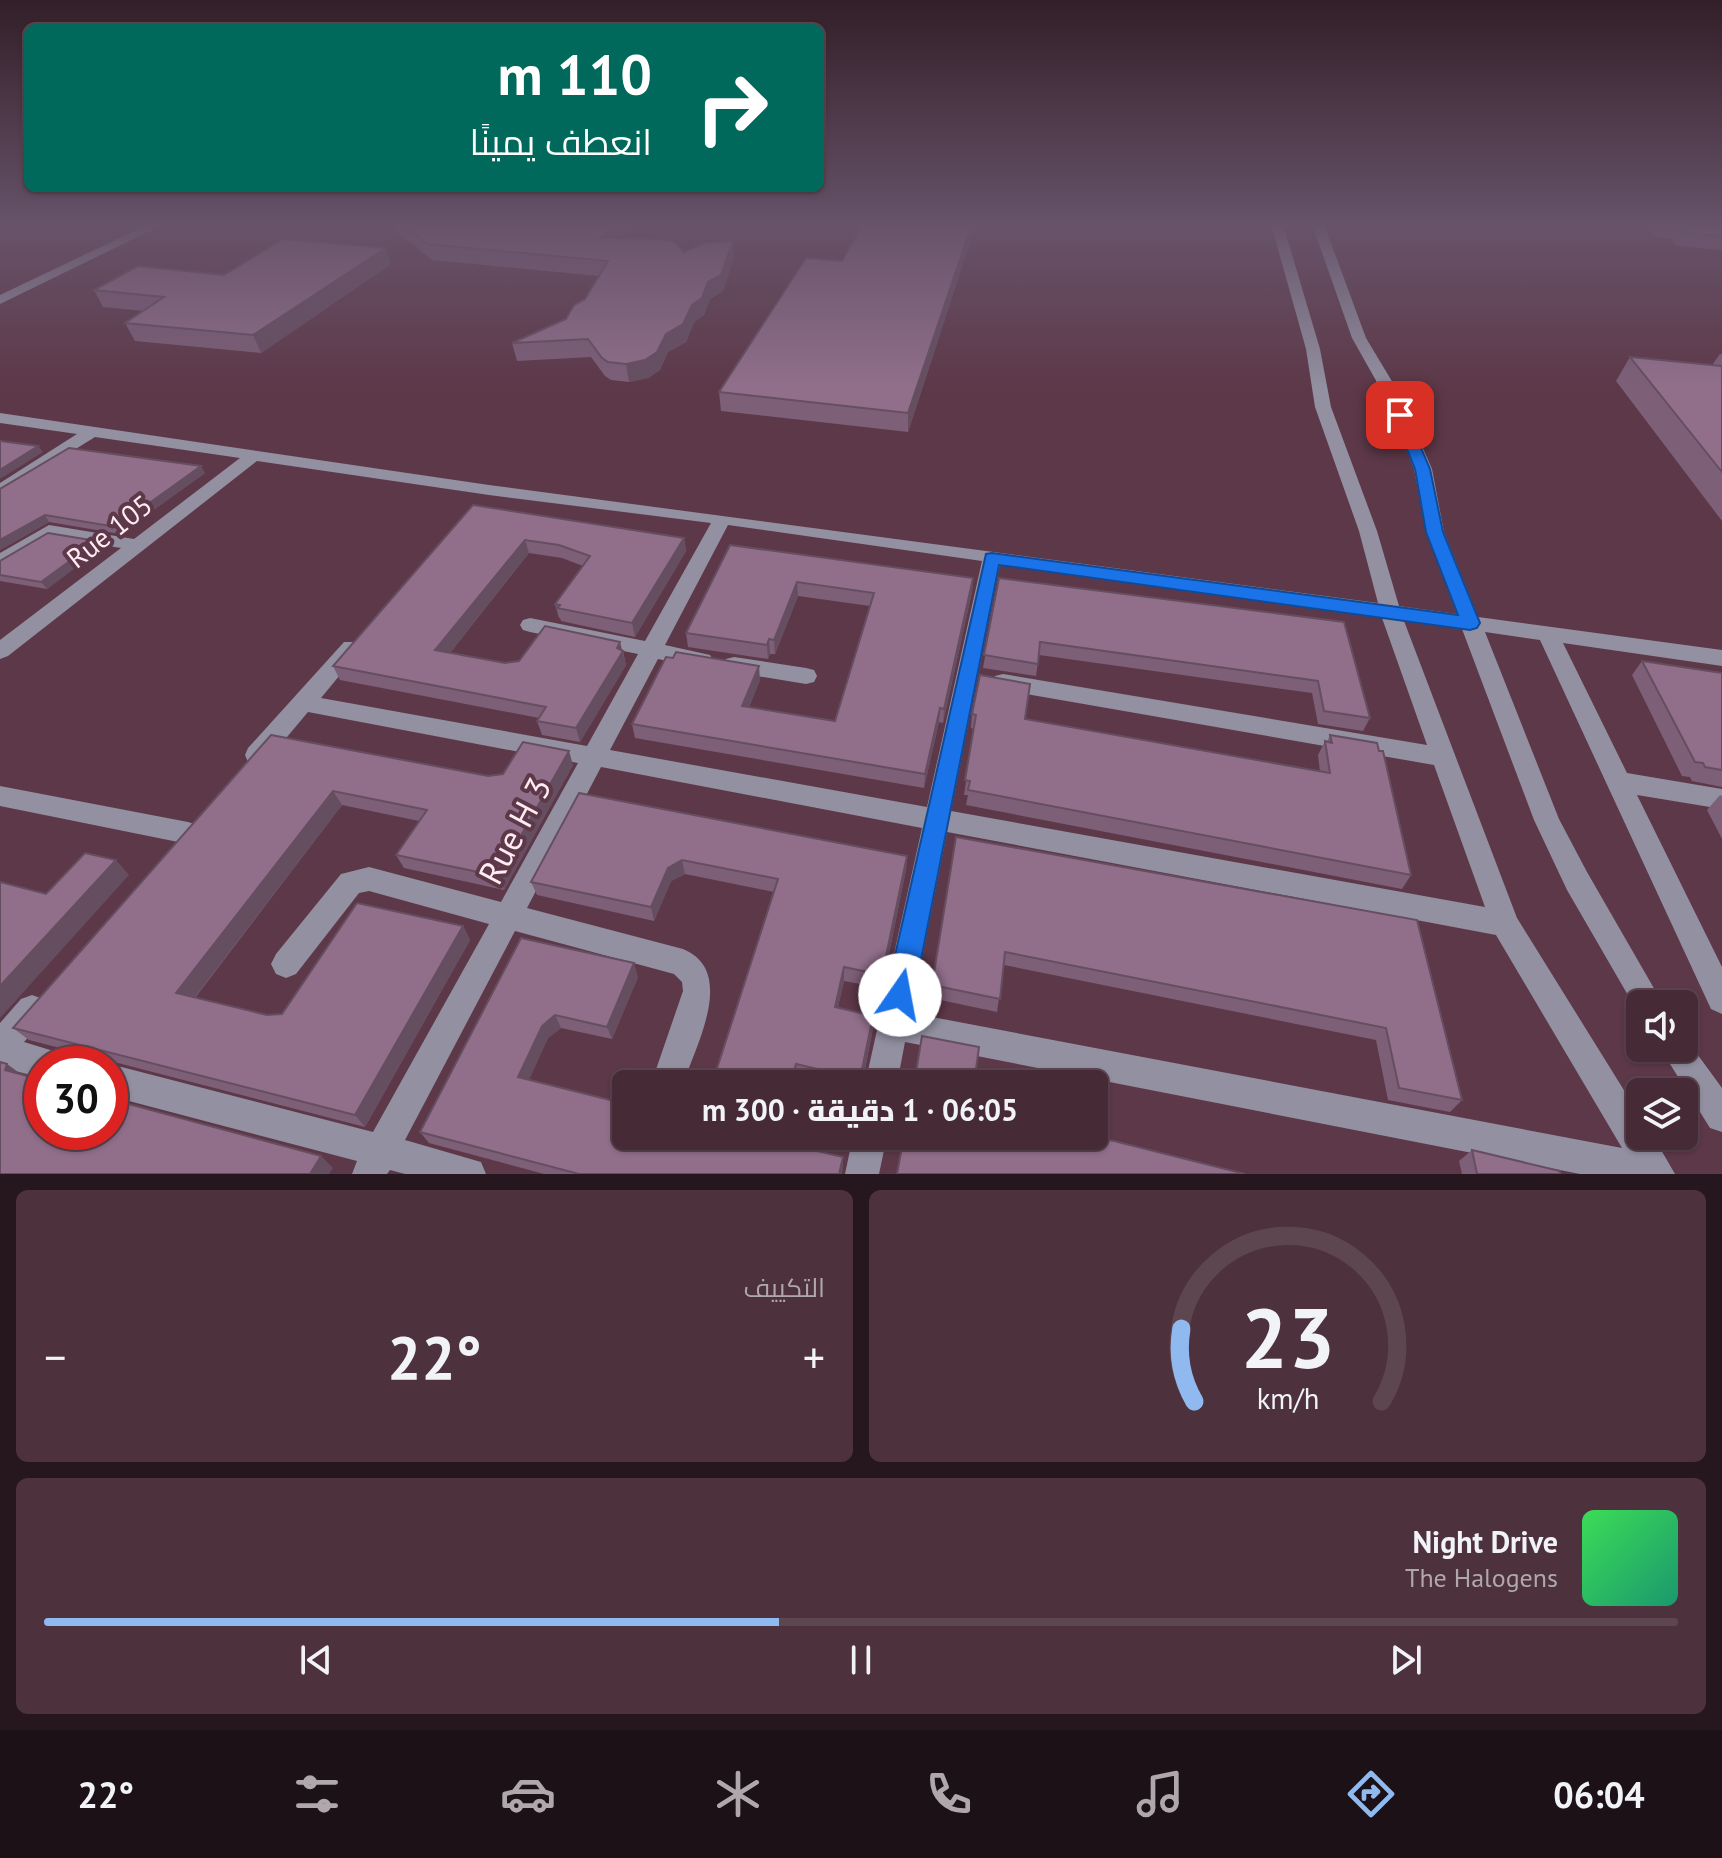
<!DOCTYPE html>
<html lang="ar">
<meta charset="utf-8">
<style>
body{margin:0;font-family:"PT Sans",Cairo,sans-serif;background:#4d323e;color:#f1f3f6;direction:rtl;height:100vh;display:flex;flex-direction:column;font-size:30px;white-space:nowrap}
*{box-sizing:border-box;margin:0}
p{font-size:26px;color:#b0a7ad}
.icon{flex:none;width:44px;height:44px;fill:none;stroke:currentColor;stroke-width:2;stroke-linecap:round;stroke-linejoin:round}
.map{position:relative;height:1174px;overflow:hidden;direction:ltr}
.panel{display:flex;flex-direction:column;gap:16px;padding:16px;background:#26171e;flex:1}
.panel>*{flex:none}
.hud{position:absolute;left:24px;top:24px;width:800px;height:168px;border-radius:12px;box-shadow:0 2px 6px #0004,0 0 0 2px #5e4651;direction:rtl;background:#00695c;color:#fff;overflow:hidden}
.tools{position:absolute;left:1626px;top:990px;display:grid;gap:16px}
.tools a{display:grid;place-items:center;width:72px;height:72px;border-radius:12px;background:#462a36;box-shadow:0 2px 6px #0004,0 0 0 2px #5e4651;font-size:40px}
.speed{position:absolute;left:24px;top:1046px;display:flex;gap:16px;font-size:40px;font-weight:700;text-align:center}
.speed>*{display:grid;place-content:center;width:104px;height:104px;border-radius:50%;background:#462a36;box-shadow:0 2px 6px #0004,0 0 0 2px #5e4651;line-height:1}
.speed .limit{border:12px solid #d22;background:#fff;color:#111}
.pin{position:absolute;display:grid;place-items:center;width:68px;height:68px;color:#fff;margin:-34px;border-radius:16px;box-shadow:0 4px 12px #0006}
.me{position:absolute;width:88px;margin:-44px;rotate:12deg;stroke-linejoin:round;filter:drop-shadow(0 0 6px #0008)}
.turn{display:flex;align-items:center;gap:28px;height:168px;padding:0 40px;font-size:36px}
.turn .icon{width:104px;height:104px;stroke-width:2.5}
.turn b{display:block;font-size:56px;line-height:68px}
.big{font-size:60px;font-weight:800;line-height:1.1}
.panel .tile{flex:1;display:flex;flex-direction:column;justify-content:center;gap:12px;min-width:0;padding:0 28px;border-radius:12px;background:#4d323e}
.panel .dial{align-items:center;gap:0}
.dial svg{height:208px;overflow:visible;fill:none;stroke:#5e4651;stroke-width:7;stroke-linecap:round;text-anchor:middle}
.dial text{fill:#f1f3f6;stroke:none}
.song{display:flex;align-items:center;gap:24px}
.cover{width:96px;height:96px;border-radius:12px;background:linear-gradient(135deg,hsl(130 70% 55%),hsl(160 70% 35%))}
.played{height:8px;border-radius:4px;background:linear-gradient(90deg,#90b9f0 45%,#5e4651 45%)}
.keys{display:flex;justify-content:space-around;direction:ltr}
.heat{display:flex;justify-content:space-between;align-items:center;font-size:44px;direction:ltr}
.panel .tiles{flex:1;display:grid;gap:16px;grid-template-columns:1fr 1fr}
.tile:last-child{grid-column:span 2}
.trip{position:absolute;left:612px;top:1070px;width:496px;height:80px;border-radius:12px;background:#462a36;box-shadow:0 2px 6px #0004,0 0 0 2px #5e4651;font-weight:800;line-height:80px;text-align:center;direction:rtl}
.menu{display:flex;height:128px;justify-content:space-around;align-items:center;background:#1c1116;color:#b0a7ad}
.menu .icon{width:56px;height:56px}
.menu .current{color:#90b9f0}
.menu b{font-size:36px;color:#f1f3f6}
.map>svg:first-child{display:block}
</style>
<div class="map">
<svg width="1722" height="1174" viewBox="0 0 1722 1174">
<rect width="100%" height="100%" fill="#5d3848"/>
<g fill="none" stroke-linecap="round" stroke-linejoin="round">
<g fill="#9290a1" fill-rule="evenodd">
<polygon points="149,224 164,224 0,304 0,295"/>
<path d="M1271,224H1283L1320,349L1331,407L1377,531L1399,606L1457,614L1426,532L1414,469L1383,393L1352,338L1312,224H1324L1366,338L1399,393L1432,469L1444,532L1478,617L1722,650V666L1563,643L1627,773L1722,789V809L1637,795L1722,967V1014L1711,1009L1540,640L1485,632L1559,819L1587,872L1663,1004H1640V1016L1567,890L1534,820L1462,629L1404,621L1517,918L1640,1116V1136H1653L1675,1174H1580L905,1042L897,1084H865L922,828L601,767L527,908L683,949C737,971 696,1045 683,1084H651L683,991L682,982L674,974L515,931L405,1140L481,1162L486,1174H405L390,1170L387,1174H352L357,1161L110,1096V1064L373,1132L489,924L369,891L359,893L296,974L286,978L276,974L271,964L276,954L341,874L369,867L501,902L578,763L308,712L266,762L257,764L248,762L245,755L248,748L344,642H360L363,647L321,698L587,746L638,654L530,632L523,630L520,625L523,620L530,618L645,641L711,523L489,495L257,461L8,656L0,659V640L121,548L52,537L0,568V553L49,525L134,539L240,458L95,437L0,496V483L77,434L0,423V413L489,485L1378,603L1359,531L1315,407L1306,349ZM728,525L982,561L927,807L610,750L658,659L702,668L710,665L713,660L710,655L665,645ZM1000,564L1382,618L1427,745L1003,674L995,676L992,682L995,688L1003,690L1434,765L1485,907L951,811ZM947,832L1496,935L1622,1148L911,1013Z"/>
<polygon points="734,657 806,668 814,670 817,676 814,682 806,684 726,671 723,665 726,659"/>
<polygon points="0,786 188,822 197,825 201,833 197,841 188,844 0,806"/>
<polygon points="32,995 43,999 47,1010 43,1021 24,1042 60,1053 65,1064 42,1064 42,1078 0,1067 0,1023 21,999"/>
<polygon points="1684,1036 1722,1088 1722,1132 1710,1128 1660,1048 1684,1048"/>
<polygon points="853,1136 887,1136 879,1174 845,1174"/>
</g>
</g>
<g fill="#7d5f78">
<polygon points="388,224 636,224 620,238 684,252 734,257 723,291 710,299 704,315 694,322 686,342 668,352 660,370 648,378 629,382 611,380 605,376 591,357 517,361 512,343 566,319 585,299 599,276 432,260"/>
<polygon points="976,224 908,432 721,411 719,392 842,261"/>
<polygon points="1641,224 1722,224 1722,250 1677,246 1671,239 1656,237"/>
<polygon points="391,264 261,353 135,341 125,323 144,311 103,307 94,290 224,275"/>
<polygon points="1720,354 1722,354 1722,521 1616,381 1630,357 1712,365"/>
<polygon points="205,473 120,534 49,522 0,550 0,489"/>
<polygon points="473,505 684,538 686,551 635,637 561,621 560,618 559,618 555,604 583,566 562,558 529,553 450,653 505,663 623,651 626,665 580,742 542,735 537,721 539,718 340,680 333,666"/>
<polygon points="97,541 101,548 47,589 0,581 0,561"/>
<polygon points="730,545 973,578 972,592 943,723 939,722 924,788 635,738 632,724 760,680 749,707 835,721 870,606 798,596 775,654 770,654 768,659 688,647 686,633"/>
<polygon points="999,578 1344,622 1370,718 1363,731 1318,724 1312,693 1039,655 1036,676 983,668"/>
<polygon points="1642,661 1722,673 1722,787 1692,781 1690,777 1682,776 1632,675"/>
<polygon points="972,714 1025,719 1320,772 1318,755 1325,741 1327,742 1330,735 1411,875 1402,889 966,805 968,795 964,795 974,729 971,728"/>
<polygon points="271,735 488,776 573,765 504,890 404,868 396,855 419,821 342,805 195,998 267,1015 282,1014 463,926 470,940 365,1127 29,1040 13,1028"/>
<polygon points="579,793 907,856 906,870 882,988 844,981 838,1007 873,1028 862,1084 829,1084 797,1076 774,892 685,874 671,881 654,921 537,895 531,882"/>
<polygon points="1720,795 1722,796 1722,839 1707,810"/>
<polygon points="956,837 1417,920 1462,1100 1450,1112 1388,1100 1376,1040 1004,965 997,1012 931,998"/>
<polygon points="521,938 638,977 612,1039 561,1028 548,1038 529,1079 626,1136 782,1136 781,1139 796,1146 843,1157 842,1174 544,1174 429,1143 420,1132"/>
<polygon points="1472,1150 1560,1174 1462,1174 1459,1161"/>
</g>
<g fill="#664e61">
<polygon points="616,224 636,224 603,253 600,238"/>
<polygon points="972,224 976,224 908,432 908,413"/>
<polygon points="733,241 734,257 723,291 710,299 704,315 694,322 686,342 668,352 660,370 648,378 629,382 626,364 666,334 692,305"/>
<polygon points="386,248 391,264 261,353 253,335"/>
<polygon points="38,446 43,452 0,479 0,470"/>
<polygon points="201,466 205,473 120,534 116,527"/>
<polygon points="45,515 49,522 0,550 0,540"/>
<polygon points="684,538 686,551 635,637 632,623"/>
<polygon points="525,540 529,553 441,664 435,650"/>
<polygon points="97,541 101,548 47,589 41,582"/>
<polygon points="973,578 972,592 943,723 944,709"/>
<polygon points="797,582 798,596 775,654 774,640"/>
<polygon points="769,639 770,654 768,659 767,645"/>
<polygon points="620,642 626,665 580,742 576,728"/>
<polygon points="759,666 760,680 744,720 742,706"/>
<polygon points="940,708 939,722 924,788 925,774"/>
<polygon points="569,751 573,765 504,890 498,876"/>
<polygon points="333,791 342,805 188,1006 176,993"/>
<polygon points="907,856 906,870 882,988 882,975"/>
<polygon points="116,860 129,875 0,1018 0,986"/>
<polygon points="682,860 685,874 671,881 654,921 651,907 668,868"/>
<polygon points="463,926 470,940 365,1127 355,1115"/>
<polygon points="634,963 638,977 612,1039 607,1027"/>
<polygon points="844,967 844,981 835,1019 835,1007"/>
<polygon points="555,1015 561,1028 548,1038 525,1089 518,1077 542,1026"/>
<polygon points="873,1016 873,1028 862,1084 860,1084"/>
<polygon points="7,1064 25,1077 5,1070"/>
<polygon points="796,1064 797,1076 795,1084 790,1084"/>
<polygon points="321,1156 333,1168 329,1174 310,1174"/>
<polygon points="843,1157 842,1174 839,1174"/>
</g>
<g fill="#916f8b" stroke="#664e61" stroke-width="2">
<polygon points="402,224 616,224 600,238 662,239 673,241 684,252 704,243 733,241 721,275 708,282 702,298 692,305 683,324 666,334 657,352 645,360 626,364 608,362 602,358 588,339 512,343 566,319 574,305 585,299 608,261 427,244"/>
<polygon points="863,224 972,224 908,413 719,392 806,258 842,261"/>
<polygon points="1667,224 1722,224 1722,236 1685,233 1679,225"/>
<polygon points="283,239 386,248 253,335 125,323 164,297 94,290 138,266 224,275"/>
<polygon points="1630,357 1722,366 1722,472"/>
<polygon points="0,441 38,446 0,470"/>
<polygon points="69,448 201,466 116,527 45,515 0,540 0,489"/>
<polygon points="473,505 684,538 632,623 557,608 560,605 555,604 590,556 559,545 525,540 435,650 505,663 519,661 545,626 620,642 617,648 623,651 576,728 537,721 546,707 333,666"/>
<polygon points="48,533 97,541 41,582 0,575 0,561"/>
<polygon points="730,545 973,578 944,709 940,708 925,774 632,724 666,657 673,658 676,652 759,666 742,706 835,721 874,593 797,582 774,640 769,639 767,645 686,633"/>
<polygon points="999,578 1344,622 1370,718 1324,711 1318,681 1040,642 1038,664 984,655"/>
<polygon points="1642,661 1722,673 1722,770 1705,767 1703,763 1695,762"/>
<polygon points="980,675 1030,684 1025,719 1330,773 1325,741 1332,743 1330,735 1377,743 1379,751 1383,751 1411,875 968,790 970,781 965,780 976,715 972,714"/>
<polygon points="271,735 488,776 503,774 523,742 569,751 498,876 396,855 427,810 333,791 176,993 267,1015 282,1014 357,903 463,926 355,1115 13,1028"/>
<polygon points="579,793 907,856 882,975 844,967 835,1007 873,1016 860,1079 796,1064 790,1084 712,1084 778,879 682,860 668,868 651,907 531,882"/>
<polygon points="956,837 1417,920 1462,1100 1399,1088 1386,1028 1005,952 1000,999 932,985"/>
<polygon points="85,853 116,860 0,986 0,882 46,894"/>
<polygon points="521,938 634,963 607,1027 555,1015 542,1026 518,1077 626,1104 626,1136 777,1136 796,1146 843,1157 839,1174 579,1174 420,1132"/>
<polygon points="922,1036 979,1047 974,1084 914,1084"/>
<polygon points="0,1062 7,1064 5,1070 42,1080 42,1132 110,1132 110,1099 321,1156 310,1174 0,1174"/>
<polygon points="904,1136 1094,1136 1245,1174 897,1174"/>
<polygon points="1472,1150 1560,1171 1560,1174 1477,1174"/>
</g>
<linearGradient id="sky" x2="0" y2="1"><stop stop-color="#331f28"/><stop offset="0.58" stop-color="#67536a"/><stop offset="1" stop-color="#67536a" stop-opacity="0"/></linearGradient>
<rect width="1722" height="389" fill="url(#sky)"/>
<polygon fill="#1a73e8" stroke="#114b97" stroke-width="2" points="1400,410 1407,415 1430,469 1443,532 1480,623 1477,628 1470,630 999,565 914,995 910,1005 900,1008 890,1005 886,995 986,554 992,553 1458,615 1426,532 1415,469 1393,415"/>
<g text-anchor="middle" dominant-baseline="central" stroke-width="8" stroke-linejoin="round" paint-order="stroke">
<g font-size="28" fill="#ffebf2" stroke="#5d3848">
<text transform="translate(109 531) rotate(-38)">Rue 105</text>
</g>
<g font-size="34" fill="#ffebf2" stroke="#5d3848">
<text transform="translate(514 830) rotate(-62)">Rue H 3</text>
</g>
</g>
</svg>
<div class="tools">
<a><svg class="icon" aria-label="sound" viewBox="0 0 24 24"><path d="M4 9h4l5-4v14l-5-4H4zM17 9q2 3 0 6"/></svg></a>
<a><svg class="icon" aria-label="layers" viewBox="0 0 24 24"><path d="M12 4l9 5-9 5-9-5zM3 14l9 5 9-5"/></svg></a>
</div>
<div class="speed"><div class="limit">30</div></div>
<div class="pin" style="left:1400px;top:415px;background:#d93025"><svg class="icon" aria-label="arrive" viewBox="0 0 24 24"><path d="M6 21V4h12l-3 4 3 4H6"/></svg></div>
<svg class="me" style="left:900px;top:995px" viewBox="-20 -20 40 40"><circle r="19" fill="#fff"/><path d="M0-13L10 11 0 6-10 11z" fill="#1a73e8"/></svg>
<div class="trip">06:05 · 1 دقيقة · 300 m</div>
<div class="hud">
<div class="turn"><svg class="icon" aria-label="right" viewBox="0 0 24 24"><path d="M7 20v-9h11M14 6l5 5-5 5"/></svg><div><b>110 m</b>انعطف يمينًا</div></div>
</div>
</div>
<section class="panel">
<div class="tiles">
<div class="tile dial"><svg viewBox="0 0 100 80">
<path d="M14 69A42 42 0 1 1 86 69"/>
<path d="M14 69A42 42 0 0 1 9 41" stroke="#90b9f0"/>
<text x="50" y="56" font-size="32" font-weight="700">23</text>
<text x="50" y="72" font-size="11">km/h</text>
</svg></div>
<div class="tile"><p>التكييف</p>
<div class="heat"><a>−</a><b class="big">22°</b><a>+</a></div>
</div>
<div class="tile">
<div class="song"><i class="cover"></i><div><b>Night Drive</b><p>The Halogens</p></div></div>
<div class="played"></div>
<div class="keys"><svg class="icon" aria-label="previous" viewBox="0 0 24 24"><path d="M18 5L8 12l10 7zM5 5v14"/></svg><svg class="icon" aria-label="pause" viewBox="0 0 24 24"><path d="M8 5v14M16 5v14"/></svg><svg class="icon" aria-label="next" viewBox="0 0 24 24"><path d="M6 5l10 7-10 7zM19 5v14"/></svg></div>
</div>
</div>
</section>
<nav class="menu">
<b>06:04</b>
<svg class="icon current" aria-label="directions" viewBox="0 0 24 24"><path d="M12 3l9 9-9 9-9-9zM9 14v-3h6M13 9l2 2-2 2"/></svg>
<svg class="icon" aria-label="music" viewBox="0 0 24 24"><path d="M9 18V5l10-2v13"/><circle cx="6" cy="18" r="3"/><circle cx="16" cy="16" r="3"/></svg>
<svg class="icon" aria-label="phone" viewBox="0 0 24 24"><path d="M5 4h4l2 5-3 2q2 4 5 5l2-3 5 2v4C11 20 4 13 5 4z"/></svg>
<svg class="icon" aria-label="climate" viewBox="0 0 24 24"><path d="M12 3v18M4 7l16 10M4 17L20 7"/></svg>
<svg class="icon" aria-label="car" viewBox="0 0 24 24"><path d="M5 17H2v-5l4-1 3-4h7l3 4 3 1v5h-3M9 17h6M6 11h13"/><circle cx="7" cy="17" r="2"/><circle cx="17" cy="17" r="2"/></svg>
<svg class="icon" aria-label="filters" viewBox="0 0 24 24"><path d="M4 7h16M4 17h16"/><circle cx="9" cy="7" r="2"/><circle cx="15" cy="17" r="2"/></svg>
<b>22°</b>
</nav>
